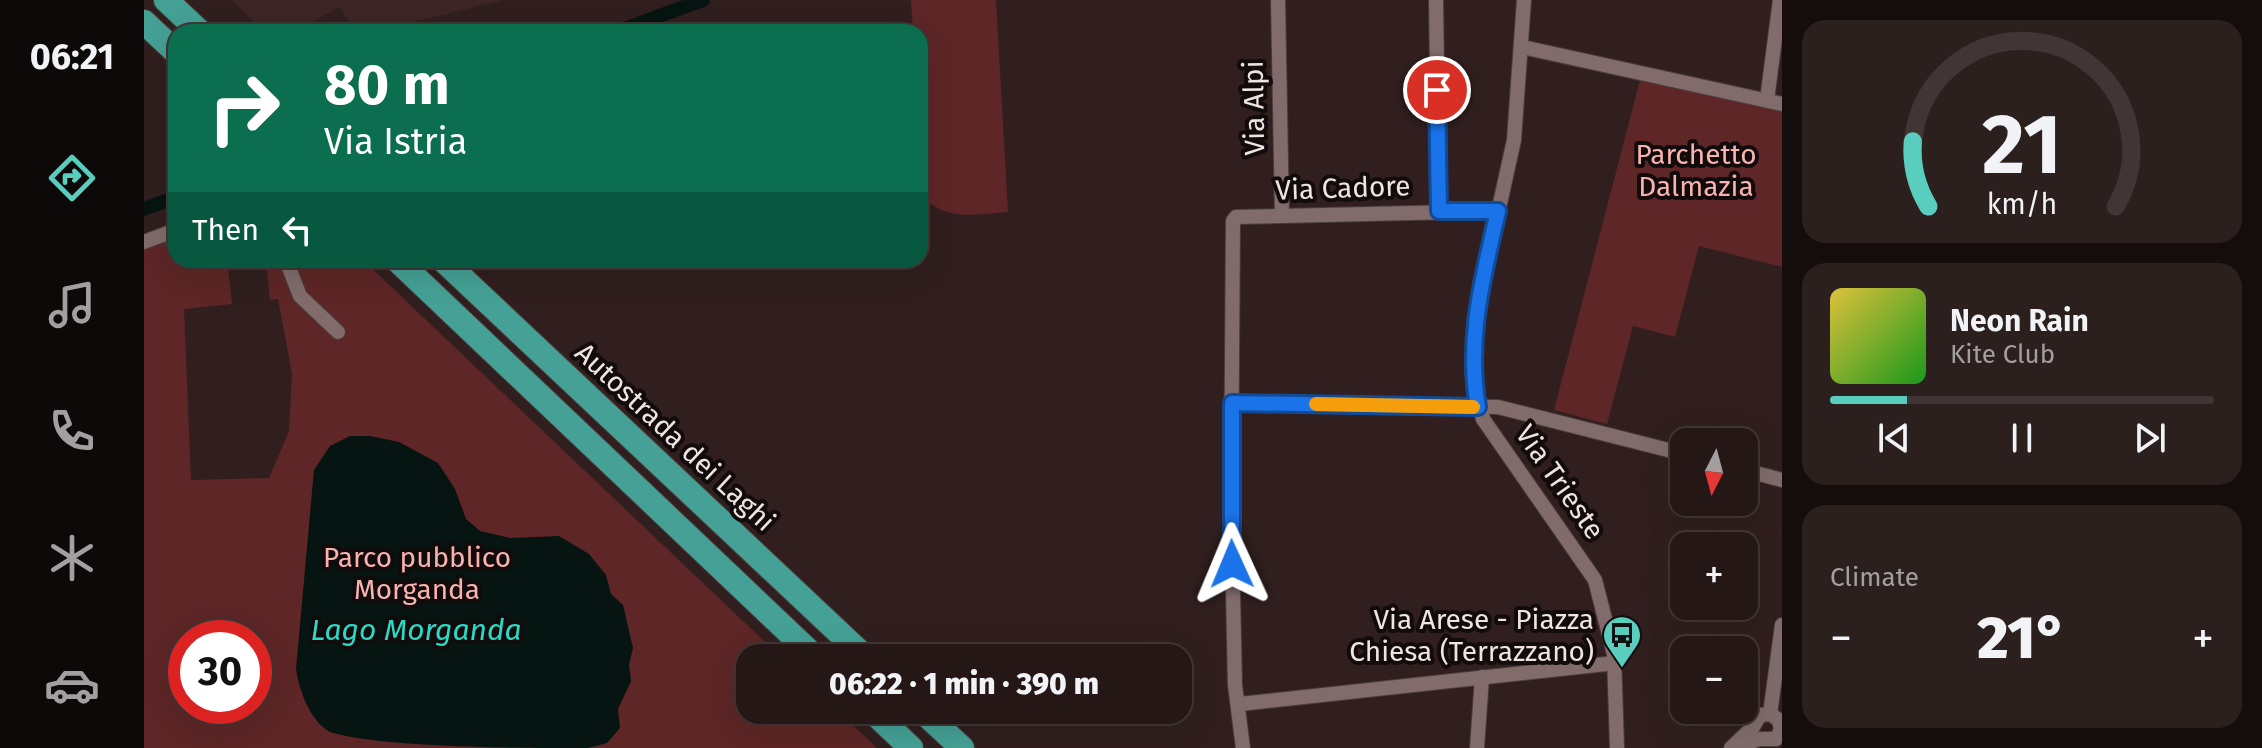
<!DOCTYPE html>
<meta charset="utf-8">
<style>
body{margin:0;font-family:"Fira Sans",sans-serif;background:#2c201f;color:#f1f3f6;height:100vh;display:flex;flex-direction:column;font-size:30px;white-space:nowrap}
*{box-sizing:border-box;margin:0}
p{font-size:26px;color:#a39fa1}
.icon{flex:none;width:44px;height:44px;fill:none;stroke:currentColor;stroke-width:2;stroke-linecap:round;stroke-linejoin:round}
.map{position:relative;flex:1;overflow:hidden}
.side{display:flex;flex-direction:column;gap:20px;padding:20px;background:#140d0c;width:480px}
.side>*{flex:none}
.banner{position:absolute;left:24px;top:24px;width:760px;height:244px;border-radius:24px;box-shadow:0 8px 32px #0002,0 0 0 2px #413635;background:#0b6e4f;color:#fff;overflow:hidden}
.needle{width:52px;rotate:186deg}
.tools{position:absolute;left:1526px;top:428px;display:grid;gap:16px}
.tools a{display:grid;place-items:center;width:88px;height:88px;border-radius:16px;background:#241716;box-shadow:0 8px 32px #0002,0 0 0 2px #413635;font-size:40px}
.speed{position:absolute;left:24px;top:620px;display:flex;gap:16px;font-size:40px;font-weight:700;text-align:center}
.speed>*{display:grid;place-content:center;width:104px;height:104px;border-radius:50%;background:#241716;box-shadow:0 8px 32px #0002,0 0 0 2px #413635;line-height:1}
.speed .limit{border:12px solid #d22;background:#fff;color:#111}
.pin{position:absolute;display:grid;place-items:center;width:68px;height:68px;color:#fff;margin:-34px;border:4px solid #fff;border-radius:50%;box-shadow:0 2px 8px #0007}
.me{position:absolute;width:88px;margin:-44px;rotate:359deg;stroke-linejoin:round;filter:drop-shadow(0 0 6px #0008)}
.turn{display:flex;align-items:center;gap:28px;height:168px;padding:0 24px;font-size:36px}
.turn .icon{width:104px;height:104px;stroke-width:2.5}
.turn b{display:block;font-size:56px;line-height:68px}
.then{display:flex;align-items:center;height:76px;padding:0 24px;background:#0003;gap:16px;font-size:30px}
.big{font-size:60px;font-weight:800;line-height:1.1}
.side .widget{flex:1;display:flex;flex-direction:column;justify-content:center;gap:12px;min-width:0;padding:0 28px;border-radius:24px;background:#2c201f}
.side .dial{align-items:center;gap:0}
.dial svg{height:208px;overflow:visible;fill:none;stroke:#413635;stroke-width:7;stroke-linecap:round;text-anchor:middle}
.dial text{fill:#f1f3f6;stroke:none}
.song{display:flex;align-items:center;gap:24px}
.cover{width:96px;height:96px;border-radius:12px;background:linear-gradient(135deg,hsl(50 70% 55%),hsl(120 70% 35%))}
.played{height:8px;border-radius:4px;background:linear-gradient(90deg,#59cebf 20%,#413635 20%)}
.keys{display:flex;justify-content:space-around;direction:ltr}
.heat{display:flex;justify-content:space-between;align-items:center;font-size:44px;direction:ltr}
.trip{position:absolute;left:592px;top:644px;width:456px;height:80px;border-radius:24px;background:#241716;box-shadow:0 8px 32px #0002,0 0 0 2px #413635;font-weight:800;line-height:80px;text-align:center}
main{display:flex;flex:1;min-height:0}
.tabs{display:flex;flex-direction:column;width:144px;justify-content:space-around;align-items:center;background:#0e0909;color:#a39fa1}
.tabs .icon{width:56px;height:56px}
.tabs .active{color:#59cebf}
.tabs b{font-size:36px;color:#f1f3f6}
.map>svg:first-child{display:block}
</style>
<main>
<nav class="tabs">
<b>06:21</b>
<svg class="icon active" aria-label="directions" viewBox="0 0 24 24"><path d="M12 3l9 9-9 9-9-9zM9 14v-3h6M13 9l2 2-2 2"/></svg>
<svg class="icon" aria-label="music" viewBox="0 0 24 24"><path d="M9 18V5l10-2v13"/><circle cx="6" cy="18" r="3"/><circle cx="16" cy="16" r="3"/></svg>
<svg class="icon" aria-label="phone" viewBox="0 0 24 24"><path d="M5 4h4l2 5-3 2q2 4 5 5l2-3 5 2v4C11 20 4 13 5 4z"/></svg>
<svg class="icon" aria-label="climate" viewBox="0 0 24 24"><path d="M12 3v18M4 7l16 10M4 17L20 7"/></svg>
<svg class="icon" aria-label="car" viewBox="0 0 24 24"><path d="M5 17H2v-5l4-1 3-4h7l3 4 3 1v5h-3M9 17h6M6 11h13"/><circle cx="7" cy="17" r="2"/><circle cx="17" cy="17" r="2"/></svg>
</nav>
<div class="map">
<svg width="1638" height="748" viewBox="0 0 1638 748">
<rect width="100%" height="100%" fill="#301f1e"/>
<polygon fill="#3d2525" points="88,0 360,0 228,32 212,32 195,7 150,32 120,32"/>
<g fill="#5e2626" fill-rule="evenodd">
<path d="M767,0H852L864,212C835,214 799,222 780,196L776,32H769Z"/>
<polygon points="1496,80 1638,111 1638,267 1555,246 1531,337 1489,326 1463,424 1410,410"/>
<path d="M32,237V260H83L88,304L40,309L47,480L125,478L145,431L148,374L134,299L126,300L122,260H219L638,658H606V710H693L733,748H0V249ZM42,638H110V706H42Z"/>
</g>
<path fill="#061412" d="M206,436H226L255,442L294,463L311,489L322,519L336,531L366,538L415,536L445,554L462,575L467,594L479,605L489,648L485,665L487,681L474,709L476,728L463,743L444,748C380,748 238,748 186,732C166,721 155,690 152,669L170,470L186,446Z"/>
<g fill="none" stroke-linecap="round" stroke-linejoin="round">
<g stroke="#061412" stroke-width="14">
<polyline points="472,32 559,0"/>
<polyline points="0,209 32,197"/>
</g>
<defs>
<g id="minor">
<polyline points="1134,0 1138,215"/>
<polyline points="1292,0 1295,211"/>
<polyline points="1380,0 1370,140 1330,322 1328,373 1339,419 1451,580 1470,654 1473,748"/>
<polyline points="1378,47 1638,104"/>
<polyline points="1623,100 1636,0"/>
<polyline points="0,242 32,230"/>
<polyline points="142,260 156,296 194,332"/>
<polyline points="1088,403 1354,407 1540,454"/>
<polyline points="1600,470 1638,480"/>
<polyline points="1096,704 1471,663"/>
<polyline points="1626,714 1638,625"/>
<polyline points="1099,748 1091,685 1087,501 1089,221 1092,217 1354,211"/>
<polyline points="1333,748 1338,677"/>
<polyline points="1587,748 1609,727 1616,715 1626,714 1635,720 1637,730 1632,739 1615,739 1590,748"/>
</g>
<g id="motorway">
<polyline points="22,0 56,32"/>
<polyline points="0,22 32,52"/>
<polyline points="253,260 672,658"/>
<polyline points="299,260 722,658"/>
<polyline points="727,710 767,748"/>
<polyline points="777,710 818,748"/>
</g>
</defs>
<use href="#minor" stroke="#4b3d3d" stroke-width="16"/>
<use href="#motorway" stroke="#4b3d3d" stroke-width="26"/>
<use href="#minor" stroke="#816c6b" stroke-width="14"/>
<use href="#motorway" stroke="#45a195" stroke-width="24"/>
</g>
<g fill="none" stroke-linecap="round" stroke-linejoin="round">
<defs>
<path id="route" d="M1088,564V403L1334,407C1322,339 1339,277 1354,211H1295L1293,90"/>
</defs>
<use href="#route" stroke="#114b97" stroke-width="20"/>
<use href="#route" stroke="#1a73e8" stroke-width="14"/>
<polyline stroke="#f59e0b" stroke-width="14" points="1172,404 1329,407"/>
</g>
<defs>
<symbol id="bus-pin" viewBox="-11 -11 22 30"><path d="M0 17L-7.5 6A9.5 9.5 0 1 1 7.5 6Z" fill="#59cebf" stroke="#120b0b"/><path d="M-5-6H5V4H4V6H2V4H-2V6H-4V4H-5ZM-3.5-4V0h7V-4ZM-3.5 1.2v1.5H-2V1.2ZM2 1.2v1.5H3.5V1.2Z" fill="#111"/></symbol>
</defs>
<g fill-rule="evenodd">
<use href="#bus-pin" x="1456" y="613" width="44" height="60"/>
</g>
<g text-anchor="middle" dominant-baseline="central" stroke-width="8" stroke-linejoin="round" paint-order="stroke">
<g font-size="28" fill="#efe3e3" stroke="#120b0b">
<text transform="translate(1110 108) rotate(-91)">Via Alpi</text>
<text transform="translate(1199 188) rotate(-2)">Via Cadore</text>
<text transform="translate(531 437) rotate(43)">Autostrada dei Laghi</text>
<text transform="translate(1416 482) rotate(55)">Via Trieste</text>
</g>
<g font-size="28" fill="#f8b3b0" stroke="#120b0b">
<text x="1552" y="154">Parchetto<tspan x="1552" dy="32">Dalmazia</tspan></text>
<text x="273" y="557">Parco pubblico<tspan x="273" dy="32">Morganda</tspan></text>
</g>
<g font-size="28" fill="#efe3e3" stroke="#120b0b" text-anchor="end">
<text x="1450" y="619">Via Arese - Piazza<tspan x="1450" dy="32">Chiesa (Terrazzano)</tspan></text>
</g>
<g font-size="30" font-style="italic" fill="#2adac7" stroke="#120b0b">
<text x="272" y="630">Lago Morganda</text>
</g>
</g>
</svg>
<div class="tools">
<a><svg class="needle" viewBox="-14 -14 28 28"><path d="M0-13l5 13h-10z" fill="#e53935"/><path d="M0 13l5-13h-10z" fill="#a39fa1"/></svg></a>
<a>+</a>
<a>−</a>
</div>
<div class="speed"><div class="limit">30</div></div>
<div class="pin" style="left:1293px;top:90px;background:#d93025"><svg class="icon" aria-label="arrive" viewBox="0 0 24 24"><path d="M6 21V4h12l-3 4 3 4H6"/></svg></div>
<svg class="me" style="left:1088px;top:564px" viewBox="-20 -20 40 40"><path d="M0-17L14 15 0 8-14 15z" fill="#1a73e8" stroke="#fff" stroke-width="4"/></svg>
<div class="trip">06:22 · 1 min · 390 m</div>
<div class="banner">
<div class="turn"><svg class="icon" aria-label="right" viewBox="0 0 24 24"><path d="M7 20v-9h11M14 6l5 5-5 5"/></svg><div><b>80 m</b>Via Istria</div></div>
<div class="then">Then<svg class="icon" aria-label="left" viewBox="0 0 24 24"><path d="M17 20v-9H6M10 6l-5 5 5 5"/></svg></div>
</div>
</div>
<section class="side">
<div class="widget dial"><svg viewBox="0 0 100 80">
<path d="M14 69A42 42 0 1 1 86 69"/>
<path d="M14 69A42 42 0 0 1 8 44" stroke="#59cebf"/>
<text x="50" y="56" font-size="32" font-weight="700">21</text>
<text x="50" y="72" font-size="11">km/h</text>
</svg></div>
<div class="widget">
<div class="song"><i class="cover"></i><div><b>Neon Rain</b><p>Kite Club</p></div></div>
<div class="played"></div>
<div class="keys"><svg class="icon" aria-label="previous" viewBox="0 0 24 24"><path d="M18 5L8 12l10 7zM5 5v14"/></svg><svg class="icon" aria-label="pause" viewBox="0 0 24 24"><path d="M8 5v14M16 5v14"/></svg><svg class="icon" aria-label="next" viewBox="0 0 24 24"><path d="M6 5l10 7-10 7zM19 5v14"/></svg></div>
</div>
<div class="widget"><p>Climate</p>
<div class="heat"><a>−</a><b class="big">21°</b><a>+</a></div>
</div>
</section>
</main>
